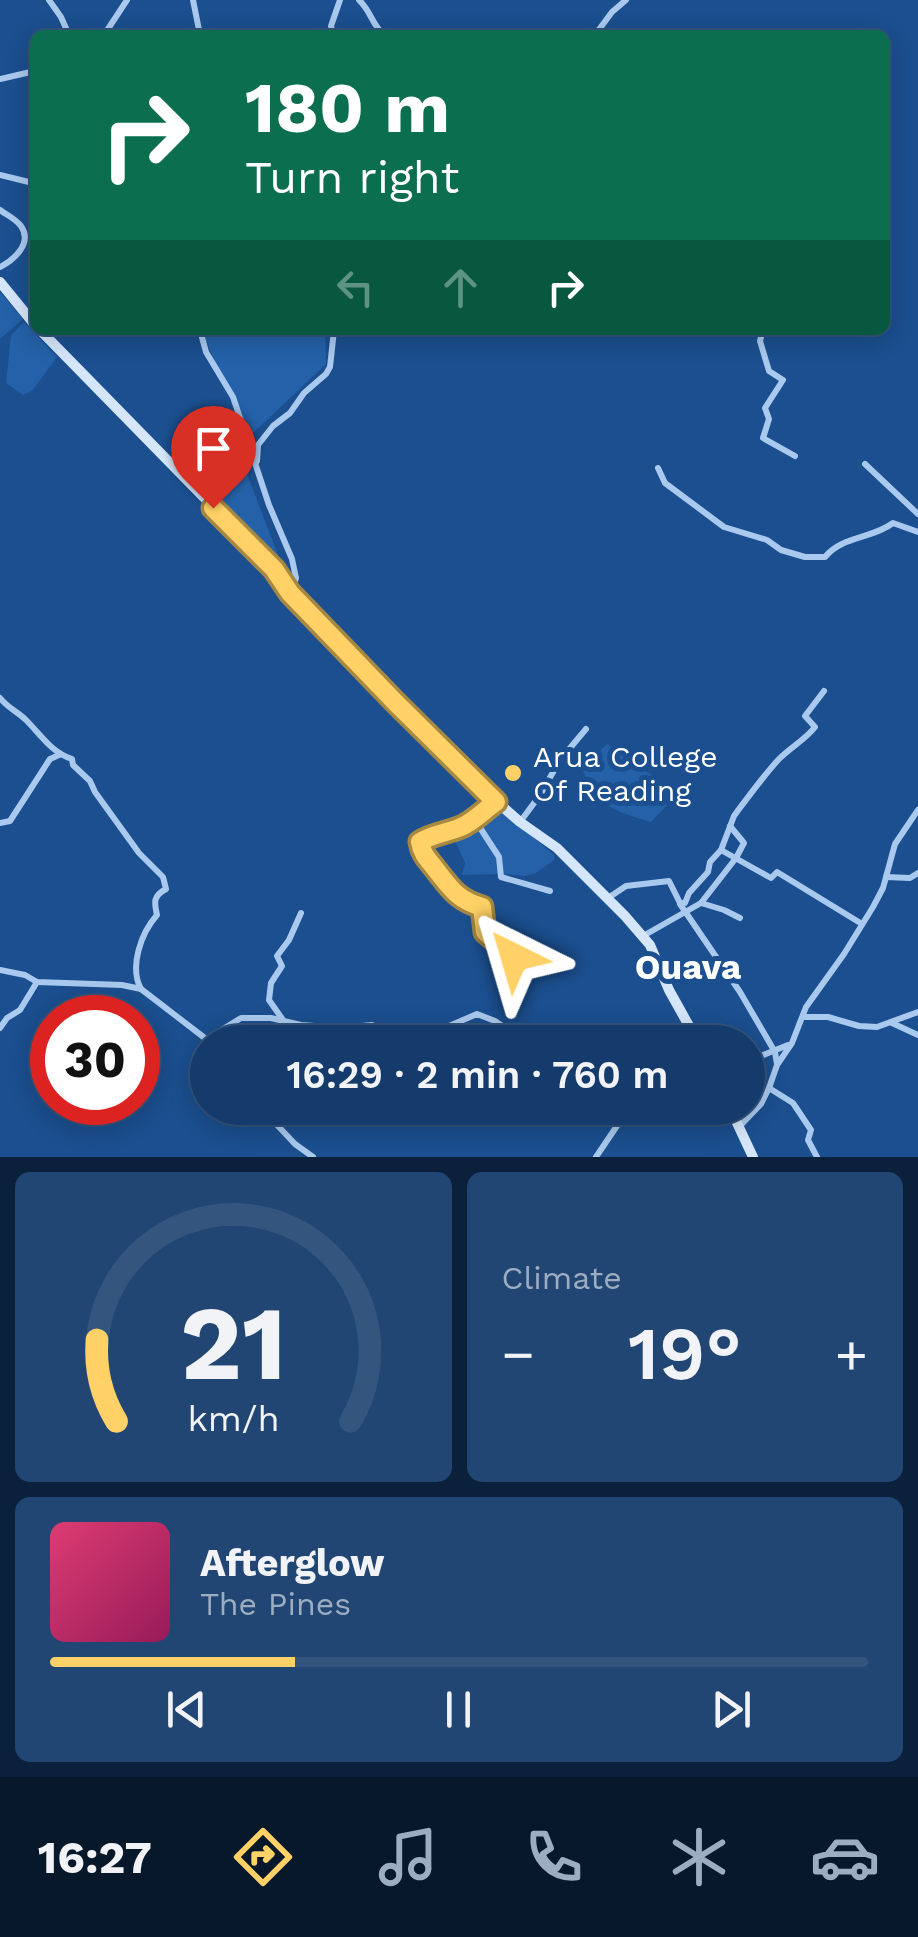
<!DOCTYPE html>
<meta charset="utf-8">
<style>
body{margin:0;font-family:"Work Sans",sans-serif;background:#214673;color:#f1f3f6;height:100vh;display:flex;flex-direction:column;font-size:38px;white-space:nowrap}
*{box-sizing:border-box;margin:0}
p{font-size:32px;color:#9dadc1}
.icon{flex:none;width:55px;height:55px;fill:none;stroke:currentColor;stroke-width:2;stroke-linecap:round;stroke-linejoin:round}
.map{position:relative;height:1157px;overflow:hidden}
.sheet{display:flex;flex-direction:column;gap:15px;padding:15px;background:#0b203b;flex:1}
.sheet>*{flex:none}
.banner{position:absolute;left:30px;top:30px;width:860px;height:305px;border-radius:15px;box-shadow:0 5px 25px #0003,0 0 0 2px #33557e;background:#0b6e4f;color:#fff;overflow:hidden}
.speed{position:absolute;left:30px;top:995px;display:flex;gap:20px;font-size:50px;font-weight:700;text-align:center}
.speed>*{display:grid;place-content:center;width:130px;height:130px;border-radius:50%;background:#143b6b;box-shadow:0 5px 25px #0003,0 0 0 2px #33557e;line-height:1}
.speed .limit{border:15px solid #d22;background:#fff;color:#111}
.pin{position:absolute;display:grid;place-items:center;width:85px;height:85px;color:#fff;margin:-102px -42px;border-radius:50% 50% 50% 0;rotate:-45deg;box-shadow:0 0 10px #0007}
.pin .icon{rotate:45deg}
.me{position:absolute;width:110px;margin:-55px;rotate:320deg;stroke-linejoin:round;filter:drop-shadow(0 0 8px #0008)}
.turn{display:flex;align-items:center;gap:35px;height:210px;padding:0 50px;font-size:45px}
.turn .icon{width:130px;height:130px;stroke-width:2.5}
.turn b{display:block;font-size:70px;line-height:85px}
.lanes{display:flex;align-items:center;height:95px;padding:0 50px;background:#0003;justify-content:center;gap:50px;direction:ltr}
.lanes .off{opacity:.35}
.big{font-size:75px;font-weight:600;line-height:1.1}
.sheet .card{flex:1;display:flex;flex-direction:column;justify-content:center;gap:15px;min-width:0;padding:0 35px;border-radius:15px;background:#214673}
.sheet .dial{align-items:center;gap:0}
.dial svg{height:260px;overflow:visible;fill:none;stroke:#33557e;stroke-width:7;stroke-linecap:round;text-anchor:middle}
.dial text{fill:#f1f3f6;stroke:none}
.song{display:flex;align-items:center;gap:30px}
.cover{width:120px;height:120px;border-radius:15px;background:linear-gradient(135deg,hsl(340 70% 55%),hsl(330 70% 35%))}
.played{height:10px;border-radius:5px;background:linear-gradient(90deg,#ffd166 30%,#33557e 30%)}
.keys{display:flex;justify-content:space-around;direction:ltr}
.heat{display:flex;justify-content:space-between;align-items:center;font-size:55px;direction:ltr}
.sheet .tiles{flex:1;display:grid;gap:15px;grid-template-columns:1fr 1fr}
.card:last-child{grid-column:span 2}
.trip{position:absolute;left:190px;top:1025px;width:575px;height:100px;border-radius:50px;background:#143b6b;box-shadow:0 5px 25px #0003,0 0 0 2px #33557e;font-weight:600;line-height:100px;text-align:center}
.tabs{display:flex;height:160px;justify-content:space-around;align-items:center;background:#08182b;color:#9dadc1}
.tabs .icon{width:70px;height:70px}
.tabs .current{color:#ffd166}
.tabs b{font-size:45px;color:#f1f3f6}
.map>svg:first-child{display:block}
</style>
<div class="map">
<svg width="918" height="1157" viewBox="0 0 918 1157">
<rect width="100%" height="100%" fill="#1b4f8f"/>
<g fill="#2461a8">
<polygon points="0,292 23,319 0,339"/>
<polygon points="24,322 57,357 32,391 23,395 6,383 11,335"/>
<polygon points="201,330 325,330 326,364 249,437"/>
<polygon points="244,466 286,576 211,497"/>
<path d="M607,744L673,790L670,802L651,822C612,810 600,808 582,769Z"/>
<polygon points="491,805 497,806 554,855 554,860 536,873 524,876 505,874 462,875 465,863 452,834 455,828 471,825 481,811"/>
</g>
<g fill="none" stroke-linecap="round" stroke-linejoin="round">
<g stroke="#a9c9ee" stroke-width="6">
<polyline points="49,0 61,17 69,35"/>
<polyline points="193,0 200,35"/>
<path d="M359,0C371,11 372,25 384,35"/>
<polyline points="104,35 127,0"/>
<polyline points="333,35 331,26 340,0"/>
<polyline points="595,35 612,12 626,0"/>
<polyline points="0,79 35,71"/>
<polyline points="0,175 33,183 35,181"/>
<path d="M0,210C7,215 16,219 21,226C33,243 14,260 0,267"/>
<polyline points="200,330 206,352 233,397 269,505 292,559 296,578 291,593"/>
<polyline points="763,330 760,341 769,371 783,380 765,408 769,419 763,438 795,456"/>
<polyline points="257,461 258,445 273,426 290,413 304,393 326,374 330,367 334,330"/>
<polyline points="865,464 918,514"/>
<path d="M658,468L665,483L724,527L767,540L781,550L805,557H825C842,536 872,539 893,523L918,532"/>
<path d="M0,698C8,708 18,712 26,720C41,735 52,753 72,759L73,765L90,781L95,792L139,853L163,877L166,889C153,896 154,902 157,915C141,933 129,967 141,989"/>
<path d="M496,802C483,811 474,821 460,827C447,834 431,834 420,842C422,855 429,860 437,871C451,888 458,900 482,907L485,932L514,957"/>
<polyline points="475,820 499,857 501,877 550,891"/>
<polyline points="520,822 540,795 560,760 586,729"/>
<polyline points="0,823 10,821 50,759 59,755"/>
<polyline points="721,850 771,878 777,872 862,924"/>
<polyline points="886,877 910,878 918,873"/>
<path d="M608,898L626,886L669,881L680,903H685L689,893L708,872L710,862L721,850L734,816L739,809C752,792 765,774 779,759C791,747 806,739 815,727L805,716L824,691"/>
<polyline points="701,903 724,910 740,918"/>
<polyline points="680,904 740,992 775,1052 777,1064"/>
<polyline points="643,936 701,903 736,858 744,843 730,826"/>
<polyline points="0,970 25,975 37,982 122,985 141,989 210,1042"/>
<polyline points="803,1017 828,1017 859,1026 877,1027 918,1012"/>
<polyline points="283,1020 269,1000 271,983 282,966 277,956 289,940 301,913"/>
<polyline points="892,1023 918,1035"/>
<polyline points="0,1028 7,1018 20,1010 37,982"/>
<polyline points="207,1039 241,1018 271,1018 301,1025 342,1028 372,1025 401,1036 449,1026 477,1014 495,1021 525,1042"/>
<polyline points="748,1061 788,1045"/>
<polyline points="769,1088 793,1103 811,1130 808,1140 817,1157"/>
<polyline points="261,1108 295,1144 313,1157"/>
<polyline points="740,1126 761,1104 769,1088 777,1065 792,1043 806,1007 844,954 873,907 883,888 895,844 918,810"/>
<polyline points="596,1157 629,1108 632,1108"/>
</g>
<g stroke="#d6e6fa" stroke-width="10">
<polyline points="0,282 35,325"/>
<polyline points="40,330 274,569 291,593 472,780 520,822 557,848 625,916 650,945 669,990 698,1042"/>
<polyline points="730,1108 753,1157"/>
</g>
</g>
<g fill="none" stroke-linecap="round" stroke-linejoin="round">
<defs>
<path id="route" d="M213,508L274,569L290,593L396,703L496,802C484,810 475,821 461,827C447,833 432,834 420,842C422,855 429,860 437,871C451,889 458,900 482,907L485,932L514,957"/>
</defs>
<use href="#route" stroke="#a68842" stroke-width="25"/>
<use href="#route" stroke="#ffd166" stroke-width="18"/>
</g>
<circle fill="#ffd166" stroke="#1b4f8f" stroke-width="4" cx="513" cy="773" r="10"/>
<g text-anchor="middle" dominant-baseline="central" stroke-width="10" stroke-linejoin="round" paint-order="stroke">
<g font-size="30" fill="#fff" stroke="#1b4f8f" text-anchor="start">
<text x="533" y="756">Arua College<tspan x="533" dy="34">Of Reading</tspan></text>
</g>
<g font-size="35" font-weight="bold" fill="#fff" stroke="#1b4f8f">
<text x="688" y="967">Ouava</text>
</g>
</g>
</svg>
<div class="speed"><div class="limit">30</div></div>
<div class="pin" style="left:213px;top:508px;background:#d93025"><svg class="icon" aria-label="arrive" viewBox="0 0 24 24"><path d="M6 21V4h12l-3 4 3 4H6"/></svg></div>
<svg class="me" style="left:514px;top:957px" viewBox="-20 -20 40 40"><path d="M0-17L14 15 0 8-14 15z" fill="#ffd166" stroke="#fff" stroke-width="4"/></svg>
<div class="trip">16:29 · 2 min · 760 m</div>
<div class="banner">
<div class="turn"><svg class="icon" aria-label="right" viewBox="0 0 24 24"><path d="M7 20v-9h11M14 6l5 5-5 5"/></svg><div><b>180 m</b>Turn right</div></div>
<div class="lanes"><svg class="icon off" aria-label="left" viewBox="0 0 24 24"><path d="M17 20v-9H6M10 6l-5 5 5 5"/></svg><svg class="icon off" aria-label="ahead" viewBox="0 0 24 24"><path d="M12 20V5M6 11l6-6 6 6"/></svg><svg class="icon" aria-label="right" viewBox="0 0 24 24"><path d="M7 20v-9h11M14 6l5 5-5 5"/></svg></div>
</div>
</div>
<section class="sheet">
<div class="tiles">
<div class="card dial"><svg viewBox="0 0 100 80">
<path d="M14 69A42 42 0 1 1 86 69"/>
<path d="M14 69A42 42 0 0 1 8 44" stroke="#ffd166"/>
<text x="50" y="56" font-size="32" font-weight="700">21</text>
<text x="50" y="72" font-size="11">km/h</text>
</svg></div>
<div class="card"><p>Climate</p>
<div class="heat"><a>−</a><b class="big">19°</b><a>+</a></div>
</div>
<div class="card">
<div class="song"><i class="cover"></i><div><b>Afterglow</b><p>The Pines</p></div></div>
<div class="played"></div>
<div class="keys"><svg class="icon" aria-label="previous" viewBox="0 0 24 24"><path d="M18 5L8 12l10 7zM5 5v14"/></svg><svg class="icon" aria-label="pause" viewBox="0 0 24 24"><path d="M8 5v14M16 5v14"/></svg><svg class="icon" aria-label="next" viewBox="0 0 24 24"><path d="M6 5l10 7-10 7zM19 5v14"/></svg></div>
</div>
</div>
</section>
<nav class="tabs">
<b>16:27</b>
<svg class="icon current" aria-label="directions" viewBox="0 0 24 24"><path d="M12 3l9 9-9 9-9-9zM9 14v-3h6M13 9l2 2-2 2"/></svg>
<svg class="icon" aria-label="music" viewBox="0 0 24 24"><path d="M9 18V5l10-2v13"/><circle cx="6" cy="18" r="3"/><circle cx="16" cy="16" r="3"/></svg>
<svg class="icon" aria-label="phone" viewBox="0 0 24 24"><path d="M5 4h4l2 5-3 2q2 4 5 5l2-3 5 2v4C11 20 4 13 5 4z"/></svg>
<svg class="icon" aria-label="climate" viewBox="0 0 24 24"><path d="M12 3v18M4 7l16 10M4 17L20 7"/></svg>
<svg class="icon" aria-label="car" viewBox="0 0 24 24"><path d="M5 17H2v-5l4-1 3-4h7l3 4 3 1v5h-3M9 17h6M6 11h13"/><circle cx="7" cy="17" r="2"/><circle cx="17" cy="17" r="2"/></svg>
</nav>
